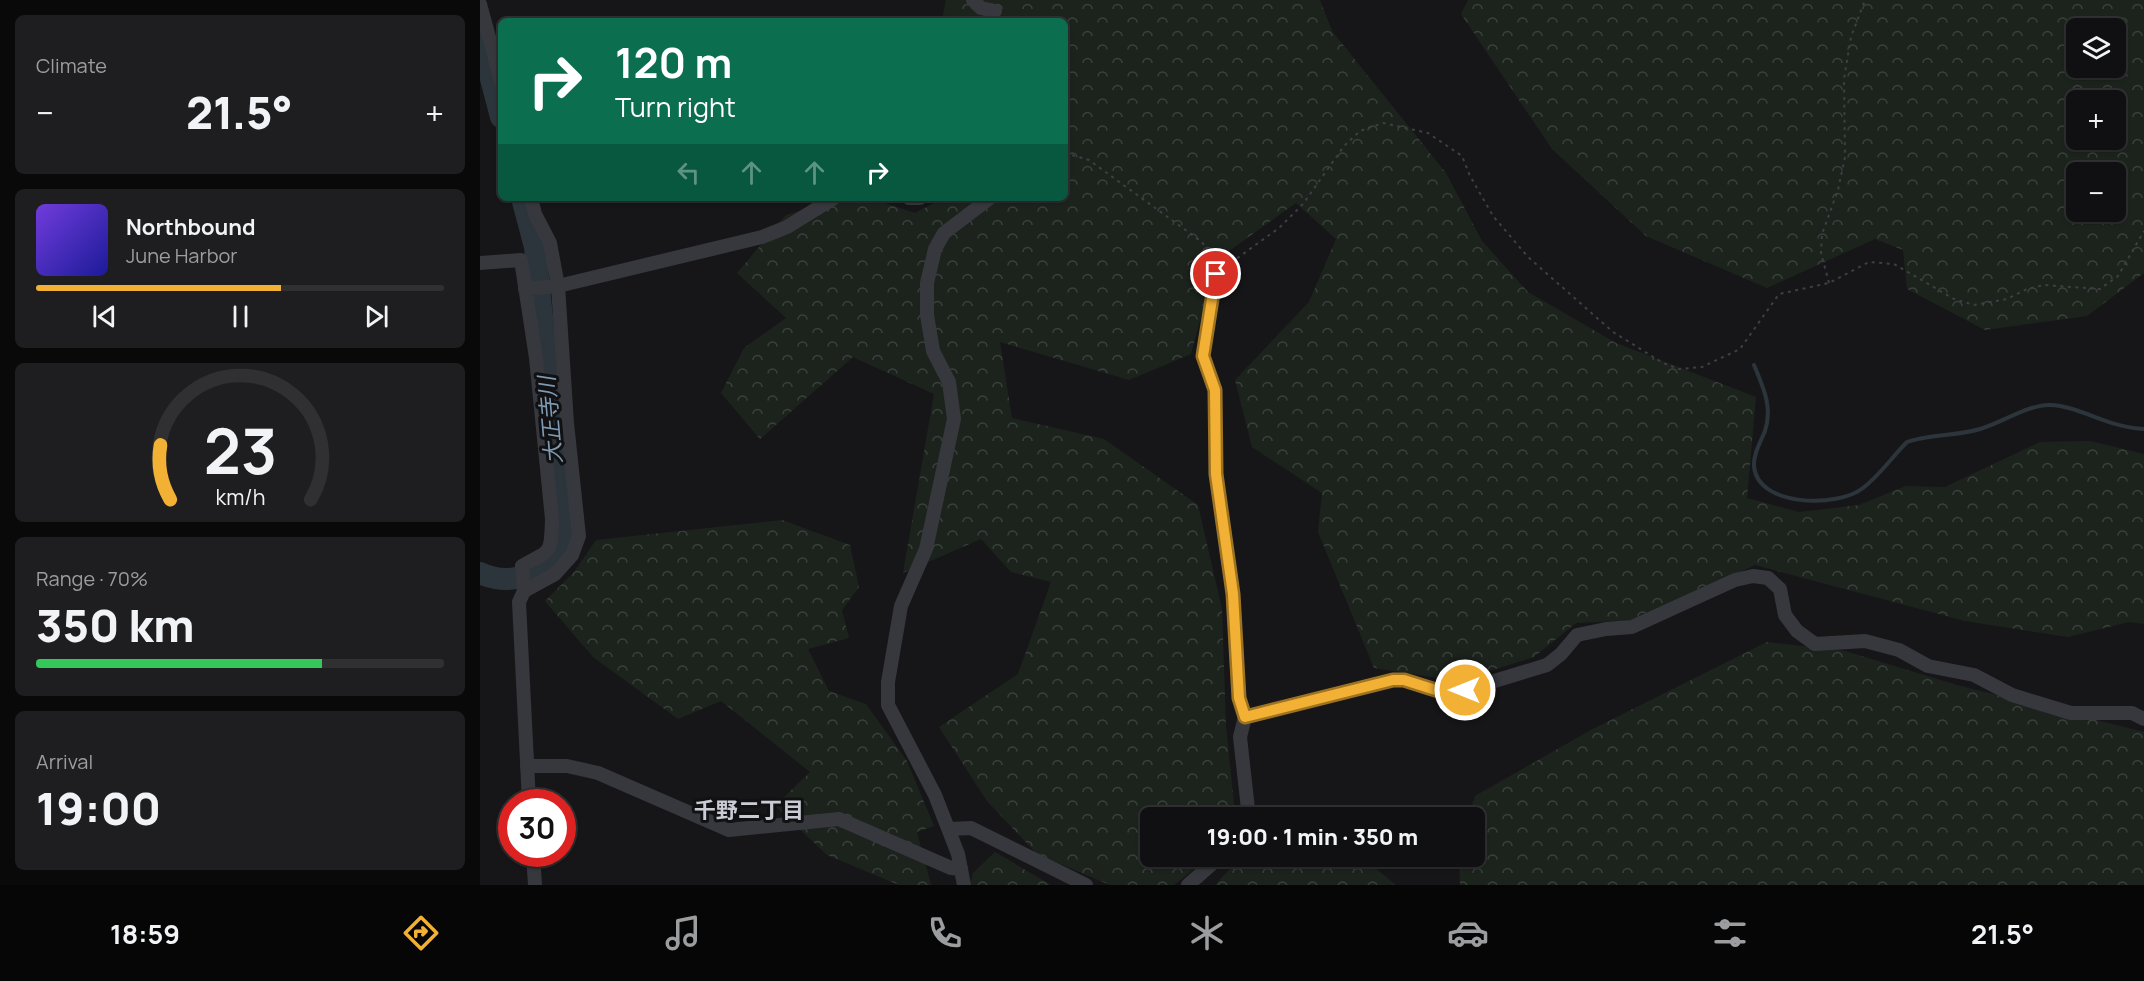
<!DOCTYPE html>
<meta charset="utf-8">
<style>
body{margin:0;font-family:Manrope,"Noto Sans JP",sans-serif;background:#1e1e20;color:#f1f3f6;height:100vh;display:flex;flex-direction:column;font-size:22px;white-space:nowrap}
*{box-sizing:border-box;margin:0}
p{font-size:20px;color:#9c9d9f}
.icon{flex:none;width:33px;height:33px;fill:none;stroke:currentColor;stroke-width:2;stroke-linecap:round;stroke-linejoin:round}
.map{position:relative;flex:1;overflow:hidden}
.details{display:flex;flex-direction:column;gap:15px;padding:15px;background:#09090a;width:480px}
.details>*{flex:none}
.top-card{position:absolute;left:18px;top:18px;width:570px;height:183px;border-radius:9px;box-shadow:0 2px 4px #0004,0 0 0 2px #303032;background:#0b6e4f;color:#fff;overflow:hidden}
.buttons{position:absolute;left:1586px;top:18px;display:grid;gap:12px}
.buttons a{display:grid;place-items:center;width:60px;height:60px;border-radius:9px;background:#101012;box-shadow:0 2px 4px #0004,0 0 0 2px #303032;font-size:30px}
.speed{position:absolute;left:18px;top:789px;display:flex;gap:12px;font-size:30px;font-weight:700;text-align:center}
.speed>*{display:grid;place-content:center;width:78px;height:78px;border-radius:50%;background:#101012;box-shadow:0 2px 4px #0004,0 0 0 2px #303032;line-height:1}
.speed .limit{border:9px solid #d22;background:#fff;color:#111}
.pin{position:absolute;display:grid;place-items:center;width:51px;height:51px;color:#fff;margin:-26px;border:3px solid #fff;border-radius:50%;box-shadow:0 2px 6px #0007}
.me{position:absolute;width:66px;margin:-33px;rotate:270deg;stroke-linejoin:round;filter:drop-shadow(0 0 4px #0008)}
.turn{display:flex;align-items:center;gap:21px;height:126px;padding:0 18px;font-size:27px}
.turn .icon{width:78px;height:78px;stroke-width:2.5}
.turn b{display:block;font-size:42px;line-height:51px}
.lanes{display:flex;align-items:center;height:57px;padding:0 18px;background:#0003;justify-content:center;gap:30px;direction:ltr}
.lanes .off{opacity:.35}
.big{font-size:45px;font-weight:800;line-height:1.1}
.details .card{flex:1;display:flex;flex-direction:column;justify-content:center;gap:9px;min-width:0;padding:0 21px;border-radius:9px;background:#1e1e20}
.details .dial{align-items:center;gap:0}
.dial svg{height:156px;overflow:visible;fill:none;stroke:#303032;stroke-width:7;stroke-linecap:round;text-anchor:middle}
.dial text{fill:#f1f3f6;stroke:none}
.song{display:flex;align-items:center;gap:18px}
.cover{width:72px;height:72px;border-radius:9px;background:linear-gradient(135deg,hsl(260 70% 55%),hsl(240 70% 35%))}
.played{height:6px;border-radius:3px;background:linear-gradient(90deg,#f2b134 60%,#303032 60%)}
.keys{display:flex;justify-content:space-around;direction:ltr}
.heat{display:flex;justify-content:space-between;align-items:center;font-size:33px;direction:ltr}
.charge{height:9px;border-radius:4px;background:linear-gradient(90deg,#34c759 70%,#303032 0)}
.trip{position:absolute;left:660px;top:807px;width:345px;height:60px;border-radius:9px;background:#101012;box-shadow:0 2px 4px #0004,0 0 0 2px #303032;font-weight:800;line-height:60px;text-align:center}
.tabs{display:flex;height:96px;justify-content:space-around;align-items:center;background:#060607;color:#9c9d9f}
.tabs .icon{width:42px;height:42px}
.tabs .current{color:#f2b134}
.tabs b{font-size:27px;color:#f1f3f6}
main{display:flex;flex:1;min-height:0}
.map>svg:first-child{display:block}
</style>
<main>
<section class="details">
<div class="card"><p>Climate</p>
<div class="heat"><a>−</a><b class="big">21.5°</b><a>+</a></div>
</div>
<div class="card">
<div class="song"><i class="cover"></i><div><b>Northbound</b><p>June Harbor</p></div></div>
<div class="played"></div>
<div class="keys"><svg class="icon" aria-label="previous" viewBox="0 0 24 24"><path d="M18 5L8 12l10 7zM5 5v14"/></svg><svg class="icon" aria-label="pause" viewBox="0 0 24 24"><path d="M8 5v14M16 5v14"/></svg><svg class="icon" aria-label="next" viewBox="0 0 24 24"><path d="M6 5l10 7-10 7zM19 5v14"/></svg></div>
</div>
<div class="card dial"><svg viewBox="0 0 100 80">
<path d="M14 69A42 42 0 1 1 86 69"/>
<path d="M14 69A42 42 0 0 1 9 41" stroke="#f2b134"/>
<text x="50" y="56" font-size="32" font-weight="700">23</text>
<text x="50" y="72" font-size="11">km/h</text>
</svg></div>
<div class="card"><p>Range · 70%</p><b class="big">350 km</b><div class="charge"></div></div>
<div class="card"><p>Arrival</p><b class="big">19:00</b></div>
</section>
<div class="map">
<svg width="1664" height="885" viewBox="0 0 1664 885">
<defs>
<pattern id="forest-crowns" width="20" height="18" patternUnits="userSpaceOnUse" patternTransform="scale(1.5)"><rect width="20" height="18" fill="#1c231d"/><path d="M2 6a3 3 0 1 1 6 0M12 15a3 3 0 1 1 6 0" fill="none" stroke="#3a403c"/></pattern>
</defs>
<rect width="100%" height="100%" fill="#161618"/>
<g fill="url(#forest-crowns)" fill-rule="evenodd">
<polygon points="466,0 840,0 852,31 966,173 1002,241 1048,292 1136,343 1276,397 1267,498 1319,512 1379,505 1426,486 1465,487 1560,442 1610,441 1664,454 1664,624 1649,622 1588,637 1485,621 1275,565 1156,620 1096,623 1054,657 978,681 894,668 838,532 842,493 772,447 755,380 829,302 856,239 816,203 728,266 723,309 711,354 649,380 520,342 532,418 624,439 718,505 742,609 746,726 755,814 754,818 670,818 670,856 729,857 694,885 630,885 557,854 507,801 459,727 538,674 571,582 531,572 501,539 423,573 454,394 373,357 280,439 241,393 264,348 306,318 257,273 306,215 365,198 389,198 435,213 464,198 585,198 585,21 462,21"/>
<path d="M988,0H1664V273L1607,316L1505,330L1427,289L1423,250L1395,239L1287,288L1166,236L1072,149L981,14ZM1596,28H1635V68H1596ZM1596,100H1635V140H1596ZM1596,172H1635V212H1596Z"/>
<polygon points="302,520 370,545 379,587 362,610 369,638 328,649 349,691 386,704 427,761 454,826 437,832 451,885 419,885 347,855 295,806 330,772 241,701 198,719 113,657 65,601 94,572 116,540"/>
<polygon points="1287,642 1365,651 1477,685 1664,732 1664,885 980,885 979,857 994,856 994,818 988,817 995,796 1111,730"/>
<polygon points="515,852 571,885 490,885 493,873"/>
<polygon points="761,857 882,857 916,885 735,885"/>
</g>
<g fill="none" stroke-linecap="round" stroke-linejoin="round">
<path stroke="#2c353c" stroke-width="4" d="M1274,365C1283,387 1293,407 1285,431C1281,441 1273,454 1274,466C1277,507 1358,508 1383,488C1400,475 1412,457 1427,442C1448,434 1478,436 1500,429C1521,423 1550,404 1570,405C1600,406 1629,428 1664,429"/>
<g stroke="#2c353c" stroke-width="22">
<polyline points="0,37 21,117"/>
<path d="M0,573C33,588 58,573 82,552L83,529L55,247L42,198"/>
</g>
<g stroke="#3d3f44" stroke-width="2" stroke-dasharray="3 4.5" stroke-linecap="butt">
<polyline points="585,153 609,160 722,242 736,262"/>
<polyline points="745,267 799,228 823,204 864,146 880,131 903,123 948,133 982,156 990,176 1013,216 1048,257 1133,332 1183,363 1199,369 1222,367 1260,349 1299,294 1349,283 1389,262 1414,264 1474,299 1494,305 1527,299 1547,289 1564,285 1620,289 1638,276 1664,231"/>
<polyline points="1349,283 1341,253 1342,234 1358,190 1365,157 1364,79 1371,37 1385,0"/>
</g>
<g stroke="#37383d" stroke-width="14">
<polyline points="493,0 501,8 515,11"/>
<polyline points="0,4 21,81"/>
<polyline points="429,198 440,198"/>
<path d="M0,263L41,260L56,358L72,519C71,556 71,549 42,566L44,591L39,602L49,802"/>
<polyline points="736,274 723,356 735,390 736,474 753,594 759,698 765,717 760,737 769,818"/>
<polyline points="45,289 78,286 282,237 307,227 354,198"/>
<polyline points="44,591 75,574 92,555 99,536 87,423 78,286 70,243 55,214 51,198"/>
<polyline points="765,717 913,680 924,680 965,693 985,690 1067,665 1081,654 1097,635 1126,629 1152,627 1255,580 1273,576 1288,578 1300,589 1305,615 1317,631 1335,644 1385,641 1419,650 1448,666 1494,675 1532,695 1591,713 1652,713 1664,719"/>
<polyline points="47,766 87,766 118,773 249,830 359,819 471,868 481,869"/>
<polyline points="469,829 491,828 606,885"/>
<polyline points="53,854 55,885"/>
<polyline points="484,885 478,854 455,795 408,705 408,682 421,606 446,549 474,419 469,382 453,351 447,315 447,283 455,249 464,233 510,198"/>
<polyline points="708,885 741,856"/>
</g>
</g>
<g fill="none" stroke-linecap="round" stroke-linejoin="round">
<defs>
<polyline id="route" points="736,274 723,356 735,390 736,474 753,594 759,698 765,717 913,680 924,680 965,693 985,690"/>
</defs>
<use href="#route" stroke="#9d7322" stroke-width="15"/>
<use href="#route" stroke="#f2b134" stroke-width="10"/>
</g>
<g text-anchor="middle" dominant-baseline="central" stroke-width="6" stroke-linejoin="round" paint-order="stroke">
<g font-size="22" font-style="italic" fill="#7f9bb3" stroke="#111113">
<text transform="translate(70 420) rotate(-95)">大正寺川</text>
</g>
<g font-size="22" font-weight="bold" fill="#c9ccd4" stroke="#111113">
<text x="269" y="810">千野二丁目</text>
</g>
</g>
</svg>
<div class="buttons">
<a><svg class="icon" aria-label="layers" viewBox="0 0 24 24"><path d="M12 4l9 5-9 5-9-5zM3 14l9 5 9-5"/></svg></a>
<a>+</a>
<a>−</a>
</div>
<div class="speed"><div class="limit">30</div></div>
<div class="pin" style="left:736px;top:274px;background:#d93025"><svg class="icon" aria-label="arrive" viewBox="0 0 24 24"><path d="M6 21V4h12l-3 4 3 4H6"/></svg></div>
<svg class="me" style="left:985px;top:690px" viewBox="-20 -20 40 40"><circle r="17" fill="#f2b134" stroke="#fff" stroke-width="3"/><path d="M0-11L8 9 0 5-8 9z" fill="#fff"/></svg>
<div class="trip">19:00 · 1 min · 350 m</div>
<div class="top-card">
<div class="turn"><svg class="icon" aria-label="right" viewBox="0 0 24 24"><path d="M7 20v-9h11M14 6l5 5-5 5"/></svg><div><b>120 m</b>Turn right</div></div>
<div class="lanes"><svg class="icon off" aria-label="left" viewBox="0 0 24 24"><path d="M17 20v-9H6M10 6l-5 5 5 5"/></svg><svg class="icon off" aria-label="ahead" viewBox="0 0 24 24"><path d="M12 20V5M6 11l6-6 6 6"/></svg><svg class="icon off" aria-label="ahead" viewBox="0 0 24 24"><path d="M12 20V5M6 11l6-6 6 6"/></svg><svg class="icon" aria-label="right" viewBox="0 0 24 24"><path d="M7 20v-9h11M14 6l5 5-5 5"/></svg></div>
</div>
</div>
</main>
<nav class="tabs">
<b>18:59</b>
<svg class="icon current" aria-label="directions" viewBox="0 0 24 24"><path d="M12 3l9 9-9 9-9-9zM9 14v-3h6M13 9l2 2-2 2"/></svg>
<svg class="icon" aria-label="music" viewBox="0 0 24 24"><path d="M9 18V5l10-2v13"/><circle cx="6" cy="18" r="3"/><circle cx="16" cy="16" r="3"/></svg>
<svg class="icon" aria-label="phone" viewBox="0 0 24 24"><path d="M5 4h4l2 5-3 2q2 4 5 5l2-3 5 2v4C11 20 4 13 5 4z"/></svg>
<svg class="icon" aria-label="climate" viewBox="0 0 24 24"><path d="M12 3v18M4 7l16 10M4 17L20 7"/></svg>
<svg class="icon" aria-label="car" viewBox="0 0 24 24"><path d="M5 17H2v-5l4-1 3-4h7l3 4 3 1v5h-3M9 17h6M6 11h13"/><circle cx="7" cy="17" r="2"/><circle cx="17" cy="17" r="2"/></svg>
<svg class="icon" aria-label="filters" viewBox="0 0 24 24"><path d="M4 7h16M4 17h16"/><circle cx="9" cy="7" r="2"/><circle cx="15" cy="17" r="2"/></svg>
<b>21.5°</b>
</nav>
